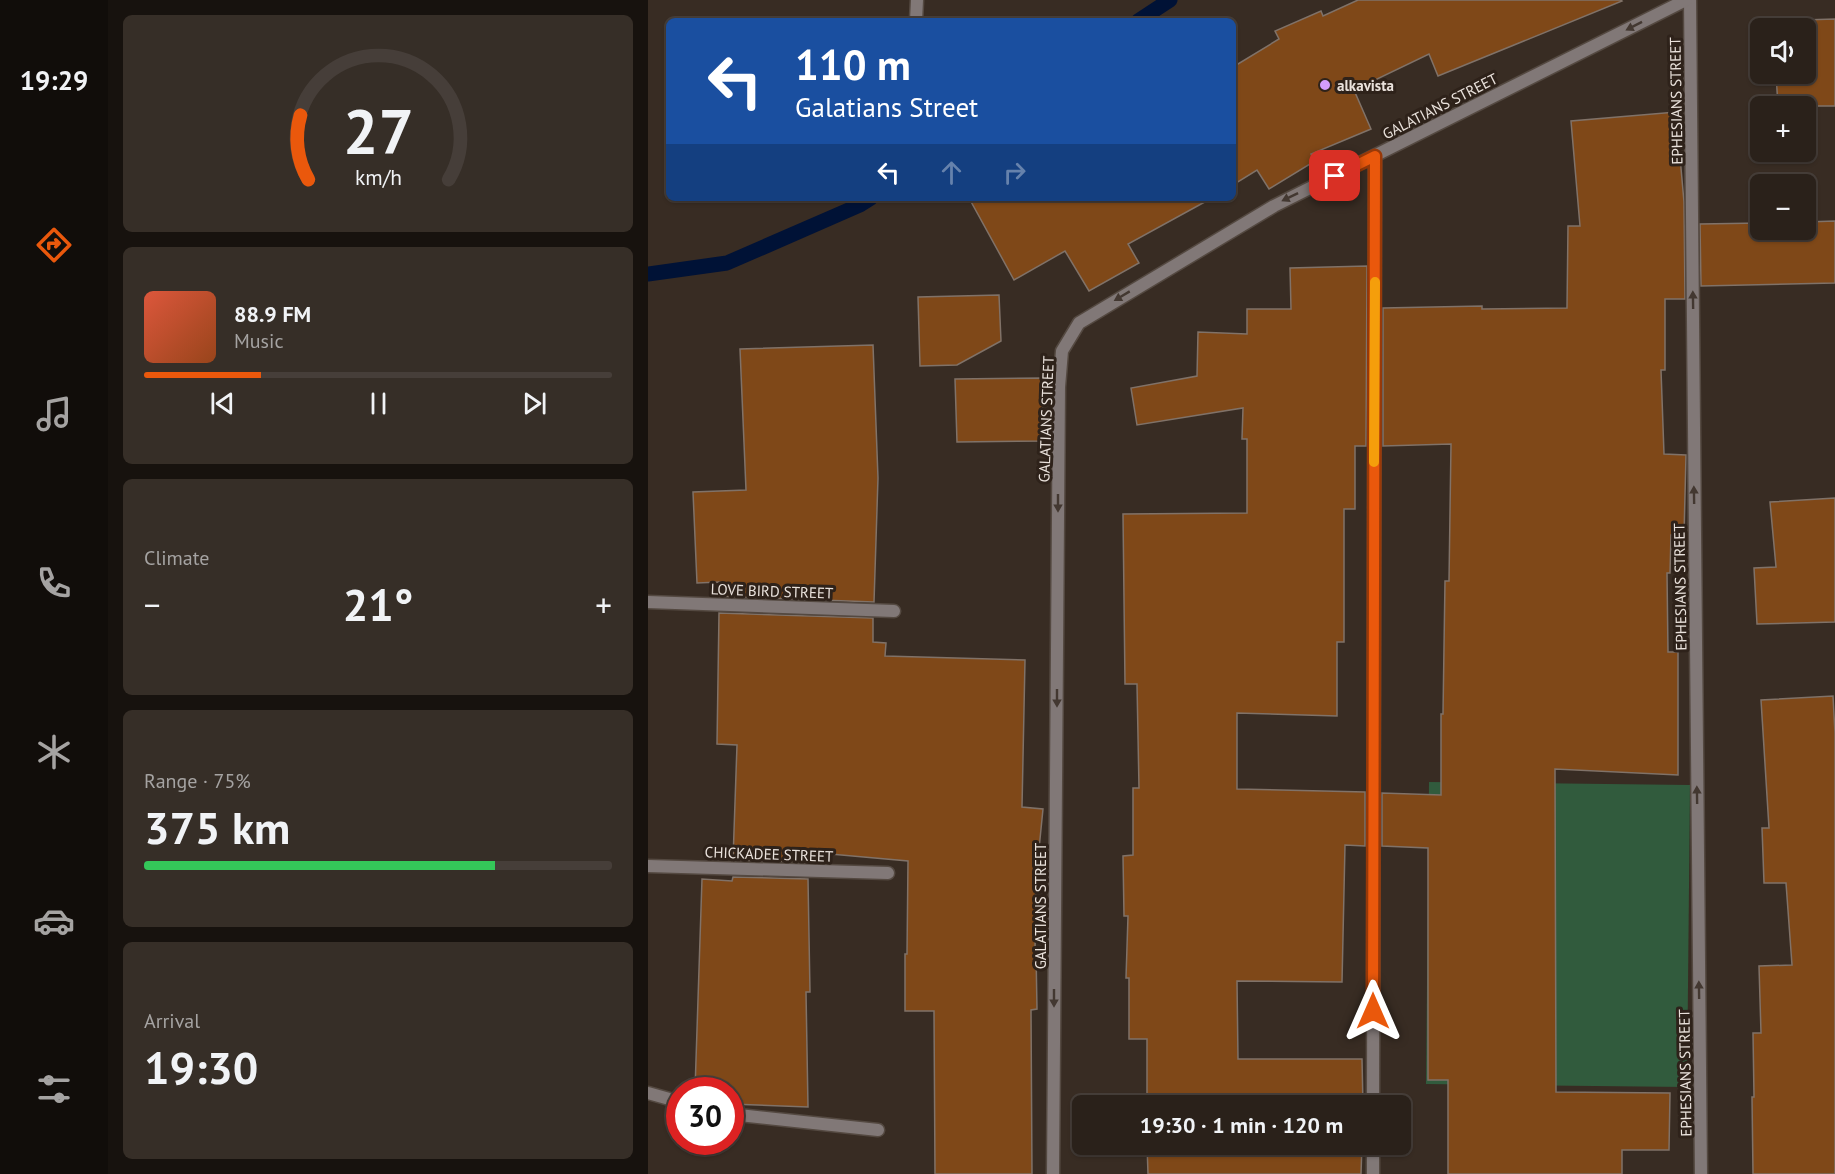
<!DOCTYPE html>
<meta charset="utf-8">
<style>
body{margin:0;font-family:"PT Sans",sans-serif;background:#362e27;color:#f1f3f6;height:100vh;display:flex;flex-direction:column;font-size:22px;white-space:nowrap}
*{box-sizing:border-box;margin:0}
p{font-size:20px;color:#a5a3a2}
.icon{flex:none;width:33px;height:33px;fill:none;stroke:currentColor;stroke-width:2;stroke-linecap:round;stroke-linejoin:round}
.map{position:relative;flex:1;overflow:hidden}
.panel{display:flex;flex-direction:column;gap:15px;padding:15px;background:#17120e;width:540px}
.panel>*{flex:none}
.guide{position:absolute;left:18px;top:18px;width:570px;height:183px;border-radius:9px;box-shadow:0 2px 4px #0004,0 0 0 2px #463e39;background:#1a4fa0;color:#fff;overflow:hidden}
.buttons{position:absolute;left:1102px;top:18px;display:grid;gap:12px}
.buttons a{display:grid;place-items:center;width:66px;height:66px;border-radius:9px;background:#2a211a;box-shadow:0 2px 4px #0004,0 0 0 2px #463e39;font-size:30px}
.speed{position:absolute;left:18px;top:1077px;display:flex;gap:12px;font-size:30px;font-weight:700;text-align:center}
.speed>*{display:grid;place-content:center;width:78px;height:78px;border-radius:50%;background:#2a211a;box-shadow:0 2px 4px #0004,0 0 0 2px #463e39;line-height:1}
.speed .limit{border:9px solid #d22;background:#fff;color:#111}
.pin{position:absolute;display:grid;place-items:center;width:51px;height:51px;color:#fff;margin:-26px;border-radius:12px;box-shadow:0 3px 9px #0006}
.me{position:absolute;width:66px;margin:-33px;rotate:0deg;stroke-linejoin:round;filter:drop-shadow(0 0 4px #0008)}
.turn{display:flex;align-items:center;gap:21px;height:126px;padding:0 30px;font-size:27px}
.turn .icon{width:78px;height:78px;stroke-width:2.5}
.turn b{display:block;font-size:42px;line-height:51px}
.lanes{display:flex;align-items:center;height:57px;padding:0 30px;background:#0003;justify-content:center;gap:30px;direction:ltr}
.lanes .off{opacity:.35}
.big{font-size:45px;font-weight:700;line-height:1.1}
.panel .card{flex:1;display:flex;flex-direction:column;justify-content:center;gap:9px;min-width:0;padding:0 21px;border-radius:9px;background:#362e27}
.panel .dial{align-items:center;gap:0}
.dial svg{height:156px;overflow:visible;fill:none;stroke:#463e39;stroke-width:7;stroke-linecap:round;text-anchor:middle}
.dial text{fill:#f1f3f6;stroke:none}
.song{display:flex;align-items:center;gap:18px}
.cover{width:72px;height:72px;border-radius:9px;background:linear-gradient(135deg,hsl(10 70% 55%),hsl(20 70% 35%))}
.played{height:6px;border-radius:3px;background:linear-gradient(90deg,#ea580c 25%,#463e39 25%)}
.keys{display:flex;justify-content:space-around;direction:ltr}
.heat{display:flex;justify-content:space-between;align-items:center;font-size:33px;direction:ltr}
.charge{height:9px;border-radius:4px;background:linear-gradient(90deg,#34c759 75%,#463e39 0)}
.trip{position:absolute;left:424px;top:1095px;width:339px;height:60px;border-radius:9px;background:#2a211a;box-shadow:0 2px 4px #0004,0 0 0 2px #463e39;font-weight:700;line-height:60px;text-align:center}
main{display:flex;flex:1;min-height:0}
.tab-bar{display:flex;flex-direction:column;width:108px;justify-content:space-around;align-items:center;background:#110d0a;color:#a5a3a2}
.tab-bar .icon{width:42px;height:42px}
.tab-bar .active{color:#ea580c}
.tab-bar b{font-size:27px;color:#f1f3f6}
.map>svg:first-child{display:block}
</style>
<main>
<nav class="tab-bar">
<b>19:29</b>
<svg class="icon active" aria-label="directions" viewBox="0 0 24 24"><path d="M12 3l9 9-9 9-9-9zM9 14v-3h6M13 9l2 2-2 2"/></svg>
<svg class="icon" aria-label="music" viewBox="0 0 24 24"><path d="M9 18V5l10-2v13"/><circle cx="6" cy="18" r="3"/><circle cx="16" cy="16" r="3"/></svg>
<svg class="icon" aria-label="phone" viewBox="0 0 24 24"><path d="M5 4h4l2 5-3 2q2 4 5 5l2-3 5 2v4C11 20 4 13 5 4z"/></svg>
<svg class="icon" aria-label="climate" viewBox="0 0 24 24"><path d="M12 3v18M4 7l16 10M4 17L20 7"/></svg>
<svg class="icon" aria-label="car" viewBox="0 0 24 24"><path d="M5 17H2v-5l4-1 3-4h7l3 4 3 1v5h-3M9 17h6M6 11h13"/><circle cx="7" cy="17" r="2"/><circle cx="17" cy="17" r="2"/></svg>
<svg class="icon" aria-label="filters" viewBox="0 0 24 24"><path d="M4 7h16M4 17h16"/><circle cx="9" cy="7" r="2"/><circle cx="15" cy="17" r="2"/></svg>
</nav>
<section class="panel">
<div class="card dial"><svg viewBox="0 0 100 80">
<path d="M14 69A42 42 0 1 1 86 69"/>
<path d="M14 69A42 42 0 0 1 10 36" stroke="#ea580c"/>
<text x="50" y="56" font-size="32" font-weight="700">27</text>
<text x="50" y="72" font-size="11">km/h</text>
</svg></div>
<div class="card">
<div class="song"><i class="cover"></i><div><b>88.9 FM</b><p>Music</p></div></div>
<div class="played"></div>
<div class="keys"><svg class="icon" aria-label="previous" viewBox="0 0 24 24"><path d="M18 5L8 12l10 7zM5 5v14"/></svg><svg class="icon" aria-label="pause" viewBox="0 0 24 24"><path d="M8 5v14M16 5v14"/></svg><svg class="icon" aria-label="next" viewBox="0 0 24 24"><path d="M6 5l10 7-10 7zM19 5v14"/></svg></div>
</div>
<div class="card"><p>Climate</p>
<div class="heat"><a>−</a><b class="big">21°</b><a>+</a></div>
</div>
<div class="card"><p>Range · 75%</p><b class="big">375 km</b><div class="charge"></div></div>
<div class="card"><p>Arrival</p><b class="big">19:30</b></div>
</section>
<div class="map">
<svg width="1187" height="1174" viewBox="0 0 1187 1174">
<rect width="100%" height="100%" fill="#382c23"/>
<polygon fill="#315b3d" points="781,782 1042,785 1039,1087 778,1084"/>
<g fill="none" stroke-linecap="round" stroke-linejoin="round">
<g stroke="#001236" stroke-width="15">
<polyline points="490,21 522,0"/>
<polyline points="0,274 79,263 212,205 223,198"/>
</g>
</g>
<g fill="#7f4818" stroke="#807268" stroke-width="1.5">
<polygon points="710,0 973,0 974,1 790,76 781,54 706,90 723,129 663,154 667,161 621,189 609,170 585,185 585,67 631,39 627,31 673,11 675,16"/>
<polygon points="1187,19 1187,106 1130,106 1128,74 1158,74 1158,28 1126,28 1126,21"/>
<polygon points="1028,112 1036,202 1037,299 1017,299 1017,370 1013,370 1016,454 1038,455 1036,535 1023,535 1022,573 1019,573 1020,652 1030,652 1030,775 907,769 908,1092 1022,1093 1021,1150 974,1150 974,1174 800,1174 800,1080 780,1080 780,848 734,846 734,793 793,795 793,714 795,714 797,581 801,581 803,444 735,446 735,308 834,306 834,309 919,308 920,226 932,226 923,121"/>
<polygon points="321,198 564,198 480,244 491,263 441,291 417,251 366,280"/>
<polygon points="1187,221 1187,283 1053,286 1052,224 1113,223 1113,230 1158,230 1158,222"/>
<polygon points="719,266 718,446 707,446 707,509 696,509 696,642 689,642 689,716 589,713 589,789 717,792 717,846 697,845 694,982 589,981 590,1059 714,1059 715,1106 499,1106 499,1039 481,1039 481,978 478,978 480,916 476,916 475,856 485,855 485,788 491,788 489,684 477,684 475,514 599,513 599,439 594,439 595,408 489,425 483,388 549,376 550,332 599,334 599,309 643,309 642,268"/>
<polygon points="351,295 353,341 309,365 272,366 270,297"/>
<polygon points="225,345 230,478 226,602 72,596 72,582 49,583 45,492 98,490 92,349"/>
<polygon points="394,378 395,441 309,442 307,379"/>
<polygon points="1187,498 1187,622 1109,624 1106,568 1128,567 1122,502"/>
<polygon points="71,613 225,618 225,642 238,643 237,656 377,660 374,807 395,809 388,879 387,952 388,952 389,1009 383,1010 384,1174 287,1174 286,1011 257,1011 257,954 259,954 260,861 160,852 160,862 85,860 89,745 69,744"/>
<polygon points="1185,696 1187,733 1187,1174 1105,1174 1104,1097 1106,1097 1105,1033 1113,1033 1111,966 1144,965 1138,883 1116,883 1114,828 1121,828 1113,700"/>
<polygon points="85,877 160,879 162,992 158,992 160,1107 82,1104 82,1090 47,1090 54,879 84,881"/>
<polygon points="499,1144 714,1144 713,1174 500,1174"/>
</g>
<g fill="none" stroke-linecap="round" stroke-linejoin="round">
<defs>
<g id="street">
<polyline points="1042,0 1053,1174"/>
<polyline points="268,21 269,0"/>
<polyline points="0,602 246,611"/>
<polyline points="0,866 240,873"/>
<polyline points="0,1093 32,1102"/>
<polyline points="725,1106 727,156"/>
<polyline points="82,1114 230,1130"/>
<polyline points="405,1174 411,387 414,351 431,323 626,206 1038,0"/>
<polyline points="725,1174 725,1144"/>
</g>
</defs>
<use href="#street" stroke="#544941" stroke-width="15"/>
<use href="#street" stroke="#817877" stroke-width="12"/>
</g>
<defs><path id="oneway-solid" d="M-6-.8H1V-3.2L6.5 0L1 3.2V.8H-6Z" transform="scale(1.5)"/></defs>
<g fill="#433831">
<use href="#oneway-solid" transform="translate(986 26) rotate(153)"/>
<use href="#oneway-solid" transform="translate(642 197) rotate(154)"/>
<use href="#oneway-solid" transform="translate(474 296) rotate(149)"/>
<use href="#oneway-solid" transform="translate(1045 300) rotate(-91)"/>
<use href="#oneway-solid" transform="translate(1046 495) rotate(-91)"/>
<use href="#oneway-solid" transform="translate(410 503) rotate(90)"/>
<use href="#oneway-solid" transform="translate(409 698) rotate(90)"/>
<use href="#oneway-solid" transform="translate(1049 795) rotate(-91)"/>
<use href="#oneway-solid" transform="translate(1051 990) rotate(-91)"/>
<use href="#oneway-solid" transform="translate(406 998) rotate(90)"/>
</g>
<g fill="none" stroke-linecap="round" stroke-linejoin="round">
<defs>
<polyline id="route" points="687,176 727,156 725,1011"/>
</defs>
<use href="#route" stroke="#983908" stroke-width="15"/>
<use href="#route" stroke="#ea580c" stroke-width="10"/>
<polyline stroke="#f59e0b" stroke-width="10" points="726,462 727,282"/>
</g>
<circle fill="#d49cfc" stroke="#2e221a" stroke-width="2" cx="677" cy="85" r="6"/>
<g text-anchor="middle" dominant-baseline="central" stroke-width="6" stroke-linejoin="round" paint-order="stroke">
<g font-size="15" font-weight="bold" fill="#eae2dc" stroke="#2e221a" text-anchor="start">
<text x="689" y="85">alkavista</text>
</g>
<g font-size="15" fill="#eae2dc" stroke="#2e221a">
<text transform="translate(1028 101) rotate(-91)">EPHESIANS STREET</text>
<text transform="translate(792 106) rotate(-27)">GALATIANS STREET</text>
<text transform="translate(398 419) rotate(-88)">GALATIANS STREET</text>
<text transform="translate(1032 587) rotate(-91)">EPHESIANS STREET</text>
<text transform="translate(124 591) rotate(2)">LOVE BIRD STREET</text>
<text transform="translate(121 854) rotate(2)">CHICKADEE STREET</text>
<text transform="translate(392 906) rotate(-90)">GALATIANS STREET</text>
<text transform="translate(1037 1073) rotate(-91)">EPHESIANS STREET</text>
</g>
</g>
</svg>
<div class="buttons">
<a><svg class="icon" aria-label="sound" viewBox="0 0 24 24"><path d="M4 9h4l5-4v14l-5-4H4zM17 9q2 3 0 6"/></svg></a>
<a>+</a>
<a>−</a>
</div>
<div class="speed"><div class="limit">30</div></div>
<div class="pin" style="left:687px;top:176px;background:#d93025"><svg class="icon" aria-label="arrive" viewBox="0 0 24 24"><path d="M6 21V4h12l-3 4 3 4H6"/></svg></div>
<svg class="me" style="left:725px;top:1011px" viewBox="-20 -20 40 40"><path d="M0-17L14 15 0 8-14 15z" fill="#ea580c" stroke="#fff" stroke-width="4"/></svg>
<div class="trip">19:30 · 1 min · 120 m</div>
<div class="guide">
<div class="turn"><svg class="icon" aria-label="left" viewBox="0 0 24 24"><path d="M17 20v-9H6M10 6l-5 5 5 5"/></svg><div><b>110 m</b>Galatians Street</div></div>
<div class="lanes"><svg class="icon" aria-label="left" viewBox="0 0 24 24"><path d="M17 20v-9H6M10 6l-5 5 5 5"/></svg><svg class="icon off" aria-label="ahead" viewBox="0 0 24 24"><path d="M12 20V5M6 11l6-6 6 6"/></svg><svg class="icon off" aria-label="right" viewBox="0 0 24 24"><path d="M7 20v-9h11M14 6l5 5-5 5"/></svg></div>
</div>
</div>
</main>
